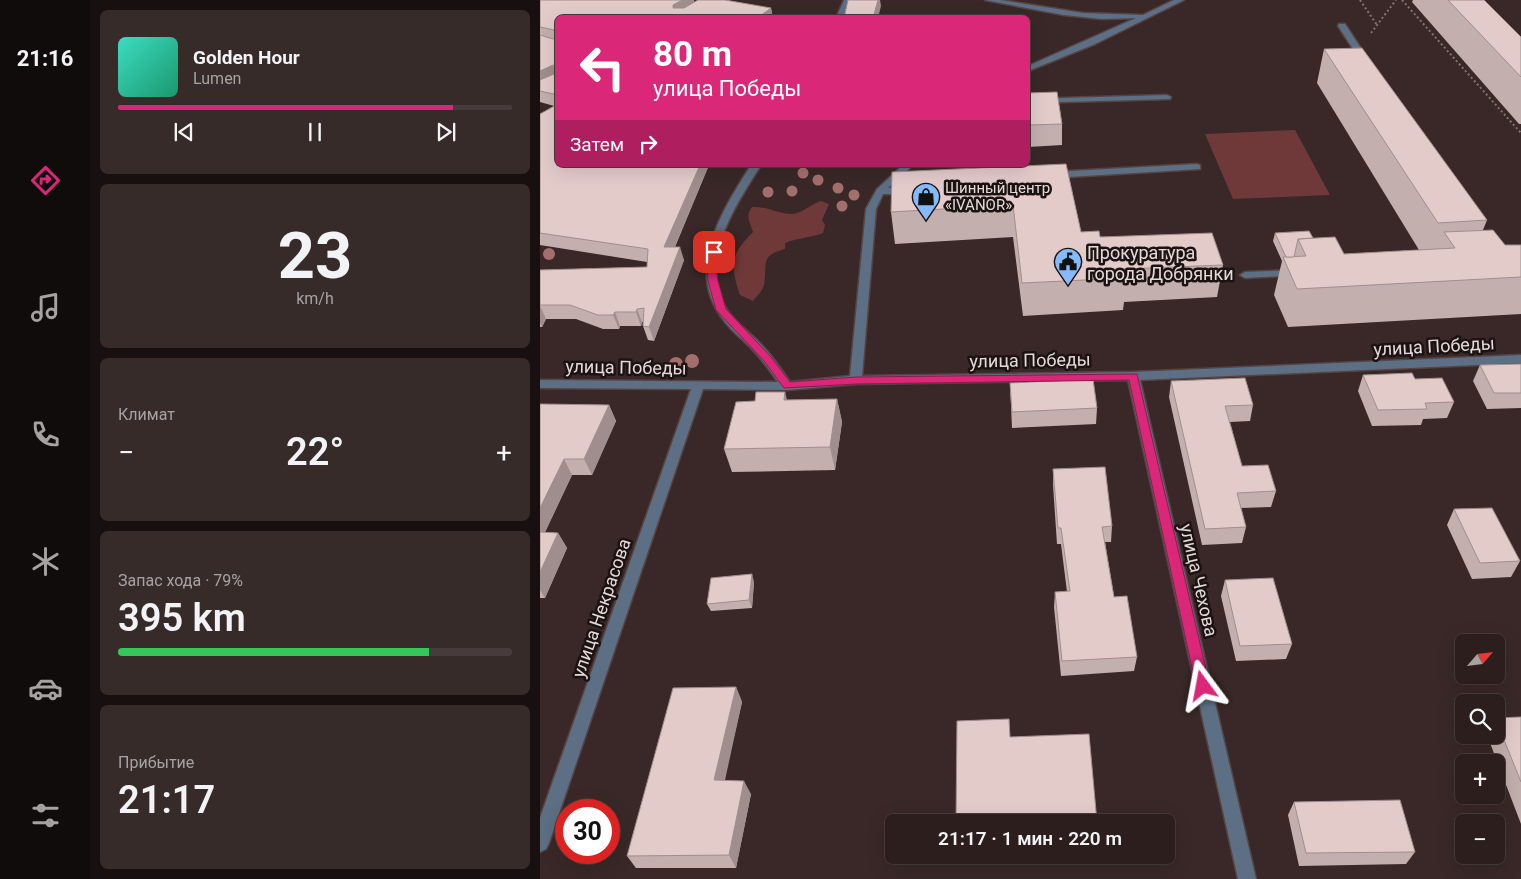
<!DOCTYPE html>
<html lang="ru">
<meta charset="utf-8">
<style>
body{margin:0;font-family:Roboto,sans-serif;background:#372b2a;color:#f1f3f6;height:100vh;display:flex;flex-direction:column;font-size:19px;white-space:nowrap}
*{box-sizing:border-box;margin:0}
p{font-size:16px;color:#a6a2a4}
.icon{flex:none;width:28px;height:28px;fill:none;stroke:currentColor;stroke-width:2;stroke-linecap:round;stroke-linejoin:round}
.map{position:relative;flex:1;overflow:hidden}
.drawer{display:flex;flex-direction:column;gap:10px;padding:10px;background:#181010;width:450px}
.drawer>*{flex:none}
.top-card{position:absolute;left:15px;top:15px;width:475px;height:152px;border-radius:8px;box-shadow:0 5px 20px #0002,0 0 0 1px #473c3b;background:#db2777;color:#fff;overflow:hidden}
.needle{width:32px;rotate:62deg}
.controls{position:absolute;left:915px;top:634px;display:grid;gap:10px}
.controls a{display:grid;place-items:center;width:50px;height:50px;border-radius:8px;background:#2b1e1d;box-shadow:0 5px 20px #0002,0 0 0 1px #473c3b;font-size:25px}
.speed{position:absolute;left:15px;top:799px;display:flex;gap:10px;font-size:25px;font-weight:700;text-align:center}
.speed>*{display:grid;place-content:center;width:65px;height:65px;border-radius:50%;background:#2b1e1d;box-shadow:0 5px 20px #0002,0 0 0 1px #473c3b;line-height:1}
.speed .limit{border:8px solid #d22;background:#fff;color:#111}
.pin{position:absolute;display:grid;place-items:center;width:42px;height:42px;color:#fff;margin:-21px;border-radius:10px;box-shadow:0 2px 8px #0006}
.me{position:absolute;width:55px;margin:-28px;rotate:347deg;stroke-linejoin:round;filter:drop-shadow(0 0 4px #0008)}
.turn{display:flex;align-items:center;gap:18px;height:105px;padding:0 15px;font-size:22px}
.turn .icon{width:65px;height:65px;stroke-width:2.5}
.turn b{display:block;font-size:35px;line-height:42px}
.then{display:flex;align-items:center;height:48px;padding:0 15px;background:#0003;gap:10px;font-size:19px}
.big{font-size:38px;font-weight:600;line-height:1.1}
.drawer .tile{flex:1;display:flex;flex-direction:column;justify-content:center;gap:8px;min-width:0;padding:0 18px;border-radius:8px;background:#372b2a}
.drawer .dial{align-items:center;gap:0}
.dial b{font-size:65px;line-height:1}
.song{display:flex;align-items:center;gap:15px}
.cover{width:60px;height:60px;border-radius:8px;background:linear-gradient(135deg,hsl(170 70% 55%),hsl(160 70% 35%))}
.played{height:5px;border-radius:2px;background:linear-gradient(90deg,#db2777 85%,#473c3b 85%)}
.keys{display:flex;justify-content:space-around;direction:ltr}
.heat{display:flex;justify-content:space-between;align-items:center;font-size:28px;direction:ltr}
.charge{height:8px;border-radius:4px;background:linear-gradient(90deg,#34c759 79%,#473c3b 0)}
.trip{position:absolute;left:345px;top:814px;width:290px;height:50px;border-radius:8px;background:#2b1e1d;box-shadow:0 5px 20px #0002,0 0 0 1px #473c3b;font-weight:600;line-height:50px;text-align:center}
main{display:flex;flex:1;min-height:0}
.menu{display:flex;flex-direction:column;width:90px;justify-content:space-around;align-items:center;background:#110c0c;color:#a6a2a4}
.menu .icon{width:35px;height:35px}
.menu .on{color:#db2777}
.menu b{font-size:22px;color:#f1f3f6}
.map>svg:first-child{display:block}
</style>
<main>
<nav class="menu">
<b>21:16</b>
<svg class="icon on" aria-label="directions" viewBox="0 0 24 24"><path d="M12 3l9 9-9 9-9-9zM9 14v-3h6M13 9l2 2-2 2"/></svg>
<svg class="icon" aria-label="music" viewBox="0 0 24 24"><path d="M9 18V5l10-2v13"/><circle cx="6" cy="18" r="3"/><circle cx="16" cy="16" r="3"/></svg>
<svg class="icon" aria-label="phone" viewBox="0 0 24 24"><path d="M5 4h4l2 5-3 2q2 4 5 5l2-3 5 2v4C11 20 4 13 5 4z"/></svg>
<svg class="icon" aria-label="climate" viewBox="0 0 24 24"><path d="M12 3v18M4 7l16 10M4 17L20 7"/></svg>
<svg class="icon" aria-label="car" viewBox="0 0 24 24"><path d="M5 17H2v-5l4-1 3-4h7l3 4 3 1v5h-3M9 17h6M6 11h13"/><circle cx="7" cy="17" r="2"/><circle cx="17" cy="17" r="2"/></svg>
<svg class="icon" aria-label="filters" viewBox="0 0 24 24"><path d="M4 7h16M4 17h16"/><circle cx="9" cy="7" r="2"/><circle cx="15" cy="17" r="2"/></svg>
</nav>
<section class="drawer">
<div class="tile">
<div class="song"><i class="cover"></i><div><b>Golden Hour</b><p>Lumen</p></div></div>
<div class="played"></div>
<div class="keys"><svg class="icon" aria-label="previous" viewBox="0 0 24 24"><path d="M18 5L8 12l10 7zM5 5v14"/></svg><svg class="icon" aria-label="pause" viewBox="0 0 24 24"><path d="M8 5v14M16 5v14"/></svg><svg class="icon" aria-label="next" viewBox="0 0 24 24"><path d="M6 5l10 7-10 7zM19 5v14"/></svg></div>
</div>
<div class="tile dial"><b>23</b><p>km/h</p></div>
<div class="tile"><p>Климат</p>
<div class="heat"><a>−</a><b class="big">22°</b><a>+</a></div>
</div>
<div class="tile"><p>Запас хода · 79%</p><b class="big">395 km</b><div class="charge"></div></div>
<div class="tile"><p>Прибытие</p><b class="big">21:17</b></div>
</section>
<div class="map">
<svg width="981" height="879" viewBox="0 0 981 879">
<rect width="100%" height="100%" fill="#392827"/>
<g fill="#6f3939">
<polygon points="755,130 790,195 693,199 665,134"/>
<path d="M281,201L289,204L282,220L285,225L283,233C270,238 257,238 245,243V249C219,256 228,263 224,285C223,290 217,296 213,301L200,295C190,265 190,255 213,232C210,222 205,216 212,207C227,206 238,214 252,214C264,213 270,204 281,201Z"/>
</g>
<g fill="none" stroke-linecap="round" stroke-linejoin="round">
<defs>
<g id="minor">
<polygon points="304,0 312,0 303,18 296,18"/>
<polygon points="445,0 460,0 543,13 603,15 634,0 644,0 555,44 488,71 488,66 596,18 562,19 524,15"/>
<polygon points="799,24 805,24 830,62 829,64 823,64 798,26"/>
<polygon points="627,95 631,97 630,99 488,103 488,99"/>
<polygon points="657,164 660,165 660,169 512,178 507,175 512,172"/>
<path d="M211,165H221C195,206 155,265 189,313C197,323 207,331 217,340C229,352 240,367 250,382L310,376L326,209L337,189L363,165H373L348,188H369L374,191L369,194H343L336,209L322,376L593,372L981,355V363L600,380L716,879H698L588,380L316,384L247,390L163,389L9,843L6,849L0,852V818L151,389L0,388V380L238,382C229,369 220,357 209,346C201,338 192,331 185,322C143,271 182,211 211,165Z"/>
<polygon points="756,270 760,271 761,273 760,275 705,278 700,275 705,272"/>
</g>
</defs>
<use href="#minor" stroke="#554443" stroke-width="3"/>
<g stroke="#827373" stroke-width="2" stroke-dasharray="2 2.5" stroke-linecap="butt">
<polyline points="820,0 837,25"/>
<polyline points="862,0 981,133"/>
<polyline points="831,33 856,0"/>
</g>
<use href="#minor" fill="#5d6f84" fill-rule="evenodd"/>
</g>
<g fill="#a36f6d">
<circle cx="263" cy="173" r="5.5"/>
<circle cx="278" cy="180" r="5.5"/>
<circle cx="298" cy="188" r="5.5"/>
<circle cx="252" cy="191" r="5.5"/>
<circle cx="228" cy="192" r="5.5"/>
<circle cx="314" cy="195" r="5.5"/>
<circle cx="302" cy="206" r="5.5"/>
<circle cx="9" cy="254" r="6"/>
<circle cx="160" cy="256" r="6"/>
<circle cx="152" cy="361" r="7"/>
<circle cx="136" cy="364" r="7"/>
</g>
<g fill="#c3afae">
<polygon points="0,0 154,0 154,2 231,8 233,18 18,18 18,165 169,165 135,247 144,260 114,341 108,340 103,326 103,322 102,322 101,326 80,326 79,329 63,329 36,319 6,319 2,327 0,327 0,270 107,267 107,262 0,245 0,114 14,106 0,102"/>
<polygon points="873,0 944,0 981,37 981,124 979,124 872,2"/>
<polygon points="784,49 947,220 943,230 965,245 981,245 981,314 748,327 734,295 742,261 733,241 735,233 773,238 804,254 879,250 777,83"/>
<polygon points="488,93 522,124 522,145 488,147"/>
<polygon points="526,164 541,232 683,265 677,297 584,302 583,310 483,316 473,237 355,244 351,212"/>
<polygon points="981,364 981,408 947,409 933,381 940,365"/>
<polygon points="823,375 875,379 914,402 907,418 883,419 881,425 832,426 818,391"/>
<polygon points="631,381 713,405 710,421 690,422 702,466 736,491 731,507 701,508 706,527 702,543 662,545 629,397"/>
<polygon points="470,383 557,408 556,424 472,428"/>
<polygon points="297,399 302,422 295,470 192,472 184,449"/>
<polygon points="0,404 69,405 76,421 52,475 32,475 5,532 18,533 27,548 5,598 0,598"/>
<polygon points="513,469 572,526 571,542 565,542 574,597 597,657 594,671 521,676 514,607 515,592 527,592 521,544 517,544 513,485"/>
<polygon points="914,509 980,561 971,577 932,579 907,525"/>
<polygon points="685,580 752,644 746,659 696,661 681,596"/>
<polygon points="214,582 212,608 171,611 167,604"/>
<polygon points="196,687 202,702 184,780 211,794 196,868 96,868 87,856"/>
<polygon points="981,717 981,824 947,735 956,735 956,718"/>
<polygon points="754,802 875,852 866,864 759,866 748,815"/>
</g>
<g fill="#9f8e8d">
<polygon points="139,0 154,0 155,6 136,18 133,8 133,5"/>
<polygon points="338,0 340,0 341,6 338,18 333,18"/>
<polygon points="231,8 233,18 217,18"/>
<polygon points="13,65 17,77 0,86 0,71"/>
<polygon points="160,165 169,165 129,260 124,247"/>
<polygon points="140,247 144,260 114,341 109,327"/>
<polygon points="0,306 6,319 2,327 0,323"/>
<polygon points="97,309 102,322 101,326 96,312"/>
<polygon points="75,312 80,326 79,329 73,315"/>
<polygon points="245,392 251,415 244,400"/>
<polygon points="297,399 302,422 295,470 290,447"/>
<polygon points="69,405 76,421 52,475 44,459"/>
<polygon points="24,459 32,475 0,543 0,508"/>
<polygon points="18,533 27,548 5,598 0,590 0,572"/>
<polygon points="212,574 214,582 212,608 209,600"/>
<polygon points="196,687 202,702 182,794 174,780"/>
<polygon points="204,781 211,794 196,868 189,855"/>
</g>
<g fill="#e3cbca" stroke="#9f8e8d">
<polygon points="0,0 142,0 133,5 133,8 144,8 158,0 185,0 231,8 217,18 18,18 18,95 0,91 0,80 14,74 15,66 13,65 0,71 0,35 13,39 16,37 14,30 0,27"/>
<polygon points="308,0 338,0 333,18 304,18"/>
<polygon points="908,0 944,0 981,37 981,77"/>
<polygon points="822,48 947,220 898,223 784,49"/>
<polygon points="517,92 522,124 488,125 488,93"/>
<polygon points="18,104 18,165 160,165 124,247 140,247 109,327 103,326 104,308 97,309 96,312 75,312 73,315 58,315 30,305 0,305 0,270 107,267 108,249 0,233 0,114"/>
<polygon points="526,164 541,232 559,231 560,237 672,233 683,265 584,269 586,278 482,283 473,205 351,212 352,172"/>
<polygon points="953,230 965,245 981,245 981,277 757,289 743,257 766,256 758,239 795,237 804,254 915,248 904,232"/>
<polygon points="769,231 773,238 758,239 754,257 746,257 735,233"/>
<polygon points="981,364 981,393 954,393 940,365"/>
<polygon points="872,373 875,379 902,378 914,402 885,403 887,409 838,410 823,375"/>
<polygon points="705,378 713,405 685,406 702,466 728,465 736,491 697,493 706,527 665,529 631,381"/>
<polygon points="553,379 557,408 472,412 470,383"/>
<polygon points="216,392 245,392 244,400 297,399 290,447 184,449 196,402 215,401"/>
<polygon points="0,404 69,405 44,459 24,459 0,508"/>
<polygon points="565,467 572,526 562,527 574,597 587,596 597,657 522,661 515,592 530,591 521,528 518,528 513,469"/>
<polygon points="952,508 980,561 940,563 914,509"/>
<polygon points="0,532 18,533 0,572"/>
<polygon points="212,574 209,600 167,604 171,578"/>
<polygon points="733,578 752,644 700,646 685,580"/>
<polygon points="196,687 174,780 204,781 189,855 87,856 133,688"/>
<polygon points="981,717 981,782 956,720 956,718"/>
<polygon points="469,719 470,737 549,734 557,822 416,822 417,721"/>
<polygon points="860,800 875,852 766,853 754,802"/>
</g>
<polygon fill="#db2777" stroke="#8e194d" points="174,249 178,252 176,268 178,281 186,309 231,357 250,382 316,377 597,374 670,686 668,690 663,692 658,690 656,686 589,380 316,384 244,388 224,361 176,310 168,281 167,268 169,252"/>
<defs>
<symbol id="shop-pin" viewBox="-11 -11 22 30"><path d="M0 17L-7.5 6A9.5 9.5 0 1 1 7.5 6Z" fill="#86bbfb" stroke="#1b1312"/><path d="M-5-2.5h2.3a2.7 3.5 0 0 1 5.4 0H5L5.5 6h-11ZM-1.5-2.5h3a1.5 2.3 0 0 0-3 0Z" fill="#111"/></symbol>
<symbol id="civic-pin" viewBox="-11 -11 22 30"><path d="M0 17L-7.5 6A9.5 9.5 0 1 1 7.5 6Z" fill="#86bbfb" stroke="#1b1312"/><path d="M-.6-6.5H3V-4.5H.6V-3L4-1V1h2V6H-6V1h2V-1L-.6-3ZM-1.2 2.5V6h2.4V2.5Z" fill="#111"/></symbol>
</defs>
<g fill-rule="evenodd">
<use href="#shop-pin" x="370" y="181" width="32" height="43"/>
<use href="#civic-pin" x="512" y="246" width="32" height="43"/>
</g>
<g text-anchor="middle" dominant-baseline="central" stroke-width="5" stroke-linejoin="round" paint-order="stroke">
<g font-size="15" fill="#e5d9d9" stroke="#1b1312" text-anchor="start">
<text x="405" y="188">Шинный центр<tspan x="405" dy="17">«IVANOR»</tspan></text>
</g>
<g font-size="18" fill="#e5d9d9" stroke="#1b1312" text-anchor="start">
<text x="547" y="252">Прокуратура<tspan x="547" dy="21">города Добрянки</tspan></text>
</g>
<g font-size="18" fill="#e5d9d9" stroke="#1b1312">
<text transform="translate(894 346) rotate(-3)">улица Победы</text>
<text transform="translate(490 360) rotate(-1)">улица Победы</text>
<text transform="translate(86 367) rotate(1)">улица Победы</text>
<text transform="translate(659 580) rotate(77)">улица Чехова</text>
<text transform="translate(61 608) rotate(-71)">улица Некрасова</text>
</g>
</g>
</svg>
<div class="controls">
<a><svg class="needle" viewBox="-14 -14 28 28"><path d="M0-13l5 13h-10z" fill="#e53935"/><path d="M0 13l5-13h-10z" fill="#a6a2a4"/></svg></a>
<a><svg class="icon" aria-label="search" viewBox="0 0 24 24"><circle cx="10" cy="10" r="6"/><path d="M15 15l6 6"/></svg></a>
<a>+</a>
<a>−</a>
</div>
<div class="speed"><div class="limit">30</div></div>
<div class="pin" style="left:174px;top:252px;background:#d93025"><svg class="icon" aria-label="arrive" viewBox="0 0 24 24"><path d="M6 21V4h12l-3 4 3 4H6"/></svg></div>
<svg class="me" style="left:663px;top:686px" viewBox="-20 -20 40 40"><path d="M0-17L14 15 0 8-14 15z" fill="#db2777" stroke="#fff" stroke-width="4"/></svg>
<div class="trip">21:17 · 1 мин · 220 m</div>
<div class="top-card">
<div class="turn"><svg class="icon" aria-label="left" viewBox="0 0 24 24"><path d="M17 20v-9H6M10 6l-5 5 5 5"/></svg><div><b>80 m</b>улица Победы</div></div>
<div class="then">Затем<svg class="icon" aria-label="right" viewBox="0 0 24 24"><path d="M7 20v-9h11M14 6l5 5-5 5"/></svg></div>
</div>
</div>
</main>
